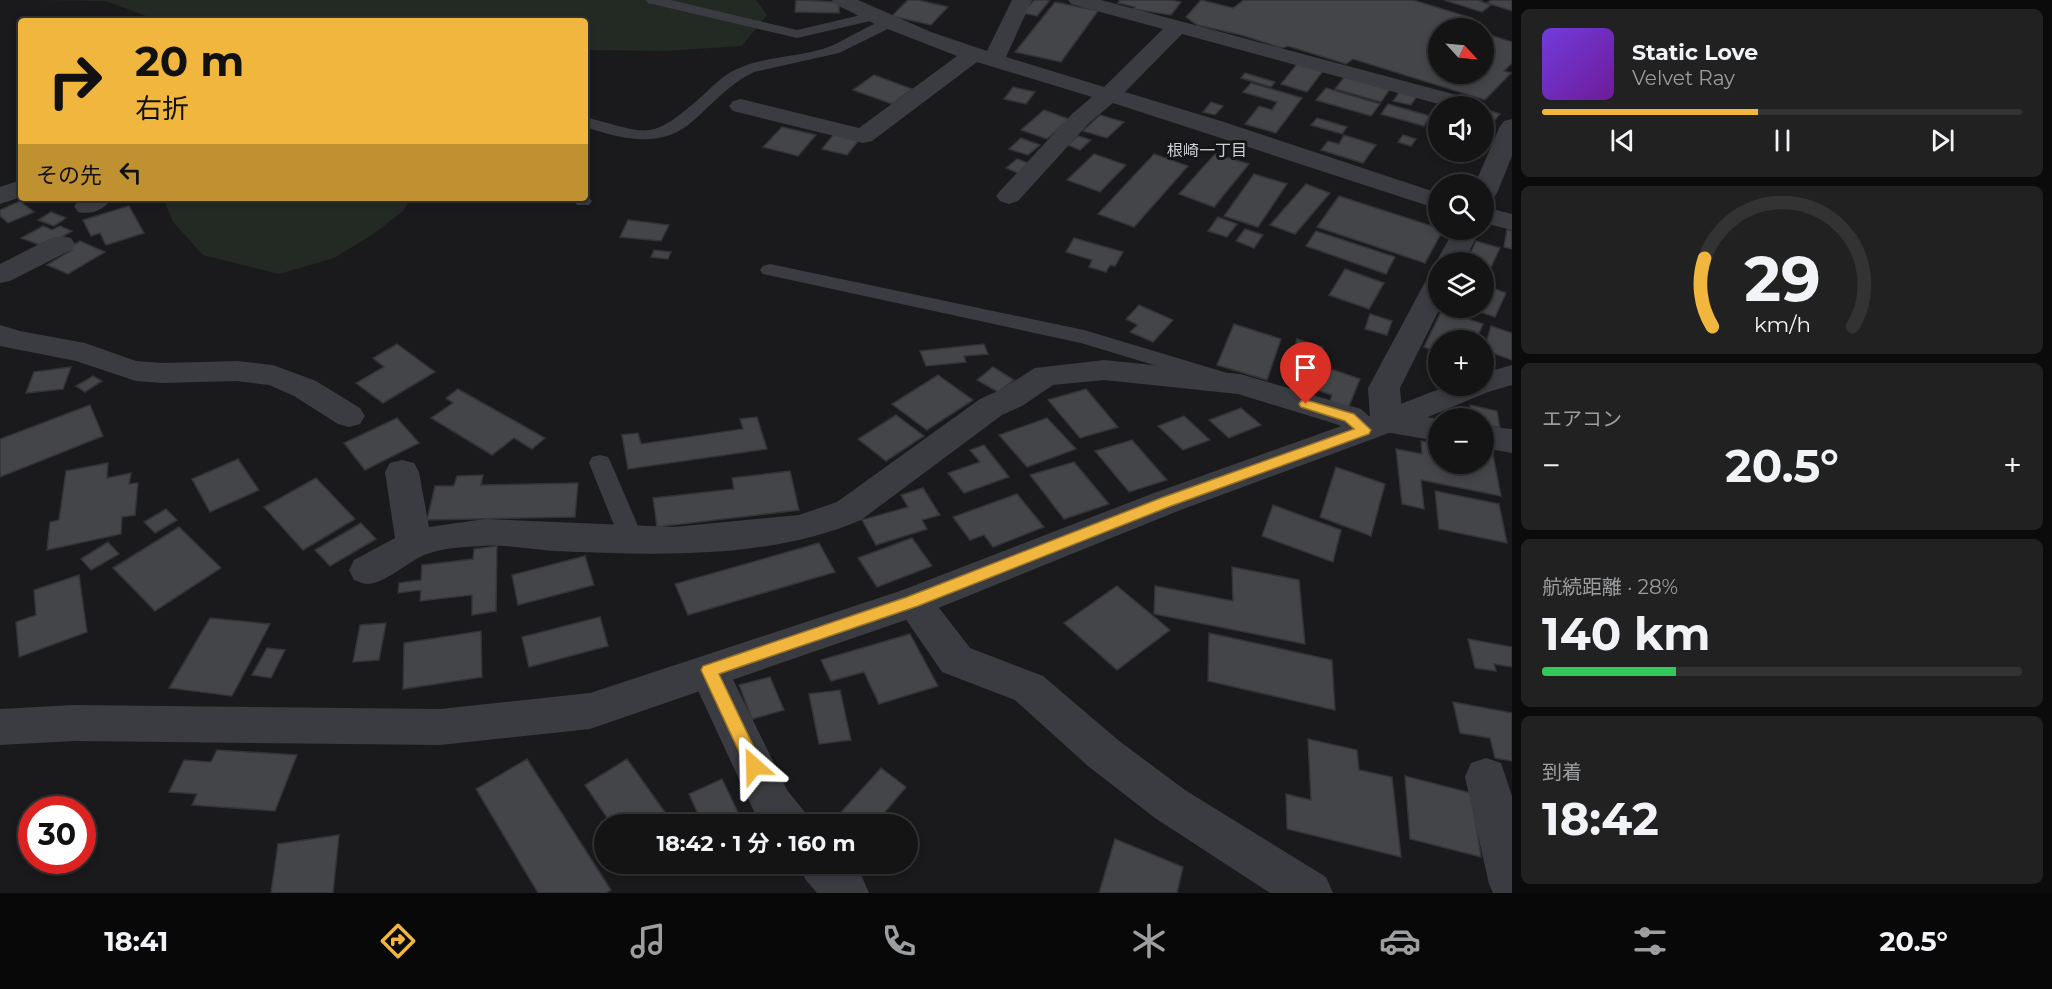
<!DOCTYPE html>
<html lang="ja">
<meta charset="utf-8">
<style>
body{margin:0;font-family:Montserrat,"Noto Sans JP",sans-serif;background:#212122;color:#f1f3f6;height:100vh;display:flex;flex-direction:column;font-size:22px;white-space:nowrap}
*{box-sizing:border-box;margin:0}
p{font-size:20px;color:#9d9ea0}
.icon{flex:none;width:33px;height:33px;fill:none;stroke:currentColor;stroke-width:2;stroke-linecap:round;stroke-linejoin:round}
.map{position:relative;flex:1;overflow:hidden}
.drawer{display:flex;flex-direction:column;gap:9px;padding:9px;background:#0b0b0c;width:540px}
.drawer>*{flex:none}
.banner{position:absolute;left:18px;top:18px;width:570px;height:183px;border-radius:6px;box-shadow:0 3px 9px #0003,0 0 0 2px #333334;background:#f1b63d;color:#111;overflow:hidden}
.needle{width:39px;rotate:116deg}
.fabs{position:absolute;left:1428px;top:18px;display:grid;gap:12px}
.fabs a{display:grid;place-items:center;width:66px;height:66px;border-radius:50%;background:#141415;box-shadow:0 3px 9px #0003,0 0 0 2px #333334;font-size:30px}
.speed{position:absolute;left:18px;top:796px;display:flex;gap:12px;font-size:30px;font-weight:700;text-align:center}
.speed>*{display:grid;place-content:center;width:78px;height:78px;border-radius:50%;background:#141415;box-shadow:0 3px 9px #0003,0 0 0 2px #333334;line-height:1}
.speed .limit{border:9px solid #d22;background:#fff;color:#111}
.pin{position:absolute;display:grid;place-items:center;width:51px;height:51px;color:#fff;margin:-62px -26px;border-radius:50% 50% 50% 0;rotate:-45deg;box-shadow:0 0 6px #0007}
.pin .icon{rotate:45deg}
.me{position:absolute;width:66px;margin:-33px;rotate:335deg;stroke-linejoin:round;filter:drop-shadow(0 0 4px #0008)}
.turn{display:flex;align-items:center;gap:21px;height:126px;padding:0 18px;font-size:27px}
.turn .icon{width:78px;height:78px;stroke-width:2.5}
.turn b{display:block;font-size:42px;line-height:51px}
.then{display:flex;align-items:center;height:57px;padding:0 18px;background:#0003;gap:12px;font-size:22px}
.big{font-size:45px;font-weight:700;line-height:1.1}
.drawer .widget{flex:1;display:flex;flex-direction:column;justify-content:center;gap:9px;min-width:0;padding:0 21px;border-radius:9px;background:#212122}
.drawer .dial{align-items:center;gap:0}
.dial svg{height:156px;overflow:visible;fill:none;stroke:#333334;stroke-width:7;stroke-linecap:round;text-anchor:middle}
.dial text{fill:#f1f3f6;stroke:none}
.song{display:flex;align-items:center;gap:18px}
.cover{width:72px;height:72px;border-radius:9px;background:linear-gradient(135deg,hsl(260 70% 55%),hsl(280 70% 35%))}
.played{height:6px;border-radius:3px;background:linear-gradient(90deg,#f1b63d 45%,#333334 45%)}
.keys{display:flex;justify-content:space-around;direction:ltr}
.heat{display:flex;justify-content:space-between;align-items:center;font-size:33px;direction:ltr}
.charge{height:9px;border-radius:4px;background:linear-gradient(90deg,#34c759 28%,#333334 0)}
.trip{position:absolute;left:594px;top:814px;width:324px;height:60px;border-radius:30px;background:#141415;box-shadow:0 3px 9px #0003,0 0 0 2px #333334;font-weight:700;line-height:60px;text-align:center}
.tabs{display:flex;height:96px;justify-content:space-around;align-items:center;background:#080808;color:#9d9ea0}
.tabs .icon{width:42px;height:42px}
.tabs .current{color:#f1b63d}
.tabs b{font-size:27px;color:#f1f3f6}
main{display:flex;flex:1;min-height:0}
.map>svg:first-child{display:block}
</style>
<main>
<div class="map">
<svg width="1512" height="893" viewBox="0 0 1512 893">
<rect width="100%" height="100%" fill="#1a1a1c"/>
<g fill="#222a23">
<polygon points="37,0 756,0 767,15 742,46 665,51 585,50 585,21 149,21 146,16 106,1"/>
<polygon points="163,198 412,198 403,211 372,235 334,258 279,274 203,255 173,222"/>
</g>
<g fill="#444549" stroke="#343438" stroke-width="1.5">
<polygon points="796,0 839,2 839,13 795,12"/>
<polygon points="908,0 918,0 948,7 931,25 892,16"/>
<polygon points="1034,0 1050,0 1037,16 1023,13"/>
<polygon points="1120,0 1171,0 1181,2 1171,15 1133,9 1135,7 1118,3"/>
<polygon points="1201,0 1233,8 1244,0 1413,0 1472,18 1465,24 1474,28 1438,28 1438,74 1484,74 1484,33 1512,42 1512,63 1504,71 1511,73 1485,100 1353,59 1346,64 1288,46 1282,48 1241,35 1197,25 1186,17"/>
<polygon points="1444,0 1482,0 1480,1 1491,5 1482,12"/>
<polygon points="1491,0 1512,0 1512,11 1487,3"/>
<polygon points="1055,2 1098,11 1061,62 1015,52"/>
<polygon points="1297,64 1323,71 1307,92 1281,84"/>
<polygon points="1245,73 1275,82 1271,87 1241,78"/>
<polygon points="874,75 912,89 892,104 853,90"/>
<polygon points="1345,76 1390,89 1381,102 1335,89"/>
<polygon points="1251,83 1302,98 1276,133 1245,124 1259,106 1272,110 1277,102 1243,92"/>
<polygon points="1013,87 1035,92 1026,104 1004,99"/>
<polygon points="1326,88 1380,104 1371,116 1316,100"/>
<polygon points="1400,91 1417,96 1411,105 1393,101"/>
<polygon points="1211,102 1223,106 1215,115 1203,112"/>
<polygon points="1388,104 1430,116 1424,126 1381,114"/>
<polygon points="1484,109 1500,114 1490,126 1484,124"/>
<polygon points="1044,110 1069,119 1047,139 1021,130"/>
<polygon points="1100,115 1124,122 1107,138 1083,131"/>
<polygon points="1317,118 1347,127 1342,134 1311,125"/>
<polygon points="782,127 816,135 798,156 763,147"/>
<polygon points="834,134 859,140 847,155 822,149"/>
<polygon points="1344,135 1376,145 1363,163 1321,150 1328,141 1339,144"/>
<polygon points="1403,135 1416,139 1411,146 1398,142"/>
<polygon points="1078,136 1091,140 1080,150 1068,145"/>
<polygon points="1021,138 1040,145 1028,155 1009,149"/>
<polygon points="1094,154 1126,165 1100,192 1067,180"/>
<polygon points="1154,154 1188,166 1134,227 1098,214"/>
<polygon points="1215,154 1249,164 1214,207 1179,194"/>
<polygon points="1017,159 1031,164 1020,174 1006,168"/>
<polygon points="1254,174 1287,184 1258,227 1224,216"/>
<polygon points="1306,184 1330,193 1295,234 1270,225"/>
<polygon points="1339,196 1438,228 1438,230 1443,230 1425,263 1317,227"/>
<polygon points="20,201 34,212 8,223 0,216 0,210"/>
<polygon points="129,206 144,233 106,245 100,233 91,236 83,220"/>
<polygon points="51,212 66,218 54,226 38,220"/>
<polygon points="1218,217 1237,224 1227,237 1208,231"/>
<polygon points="628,220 669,225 661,241 620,237"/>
<polygon points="43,226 52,230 60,226 72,231 45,247 21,238"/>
<polygon points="1245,229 1263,235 1254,248 1236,241"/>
<polygon points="1507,229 1512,231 1512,249 1504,247"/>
<polygon points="1316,231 1395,257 1386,274 1306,246"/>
<polygon points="1074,238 1123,252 1115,266 1110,265 1106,272 1089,267 1092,260 1066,252"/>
<polygon points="80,241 105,252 68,274 47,265 72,250 68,248"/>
<polygon points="1476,241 1500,248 1490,269 1484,267 1484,262 1467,261"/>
<polygon points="654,250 671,252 668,259 651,257"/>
<polygon points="1345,269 1384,283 1369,309 1329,295"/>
<polygon points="1484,285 1506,293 1495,317 1469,308 1484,308"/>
<polygon points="1139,305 1173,320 1153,342 1130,332 1138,325 1126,319"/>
<polygon points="1442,310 1483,324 1476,340 1438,340 1438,352 1424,347"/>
<polygon points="1370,314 1392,321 1387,335 1365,329"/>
<polygon points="1234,324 1281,339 1267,380 1217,365"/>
<polygon points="1491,326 1512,333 1512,360 1484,350"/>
<polygon points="1297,339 1323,347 1317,371 1290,363"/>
<polygon points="397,344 435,372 383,403 356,383 384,367 373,358"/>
<polygon points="984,344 988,354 964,356 966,362 926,366 920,351"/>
<polygon points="71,367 63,389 26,393 34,372"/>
<polygon points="993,367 1014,380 998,392 977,380"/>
<polygon points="1328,368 1360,379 1347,411 1329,404 1332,395 1317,390"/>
<polygon points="938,375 973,400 927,430 892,404"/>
<polygon points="93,376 102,381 85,392 76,386"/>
<polygon points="458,389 545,438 532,449 514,438 492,455 431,418 453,403 446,398"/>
<polygon points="1086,389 1118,427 1080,438 1048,400"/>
<polygon points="90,405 103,436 0,477 0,439"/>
<polygon points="1470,405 1497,411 1500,428 1484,424 1484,418 1471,418"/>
<polygon points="1241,408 1261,425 1229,438 1209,420"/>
<polygon points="896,415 924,436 886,461 858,439"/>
<polygon points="1184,416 1210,440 1183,450 1158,426"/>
<polygon points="757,417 767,449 628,469 622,435 638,433 641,444 743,429 740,419"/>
<polygon points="397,418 419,443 365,470 344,443"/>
<polygon points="1047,418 1076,449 1027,467 999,435"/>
<polygon points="1132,440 1167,480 1129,492 1095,451"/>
<polygon points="1421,441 1438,444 1438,464 1484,464 1484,453 1493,455 1501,496 1421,480 1424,509 1402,504 1396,449 1422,454"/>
<polygon points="984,445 1009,477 964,493 948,473 980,462 970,450"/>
<polygon points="238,459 259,490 210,512 192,479"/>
<polygon points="1074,462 1109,504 1064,519 1030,475"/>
<polygon points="108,463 107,478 131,473 129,484 138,483 135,515 122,517 121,534 47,550 50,522 59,520 66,471"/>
<polygon points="1336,467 1385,484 1371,536 1320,517"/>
<polygon points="790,471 799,510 657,527 653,498 734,489 732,478"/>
<polygon points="483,475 481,485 578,483 575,517 427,520 435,486 454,486 457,476"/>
<polygon points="316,478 355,519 303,550 264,507"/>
<polygon points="923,488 940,515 922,520 927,529 876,545 862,520 908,507 901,495"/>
<polygon points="1435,491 1499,504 1507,543 1439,529"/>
<polygon points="1017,494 1044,527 993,547 984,535 970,540 953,517"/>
<polygon points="1273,505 1341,530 1333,562 1262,536"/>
<polygon points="166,509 177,520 155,533 144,522"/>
<polygon points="361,523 376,539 330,566 315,550"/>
<polygon points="179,527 221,568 155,611 113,568"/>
<polygon points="912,538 932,566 877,587 858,558"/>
<polygon points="108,542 119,554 91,570 81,559"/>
<polygon points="819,543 835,572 688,615 675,584"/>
<polygon points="497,546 496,611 472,615 472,595 420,601 421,590 398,593 399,583 421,580 422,565 473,559 474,549"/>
<polygon points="585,556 594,585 518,605 512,575"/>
<polygon points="1232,567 1299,580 1305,644 1154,614 1155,586 1233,601"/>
<polygon points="79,575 87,632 19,657 16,622 36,615 34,590"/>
<polygon points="1117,586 1170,630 1117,670 1064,623"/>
<polygon points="600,617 608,646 529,667 522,637"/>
<polygon points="210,618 270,624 232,696 169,688"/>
<polygon points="386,623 379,660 353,662 360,625"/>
<polygon points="481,631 482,677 403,689 404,643"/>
<polygon points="1209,633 1332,660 1335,710 1208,681"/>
<polygon points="910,634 938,686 879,704 864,672 831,681 821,660"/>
<polygon points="1468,639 1512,647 1512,667 1494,664 1496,671 1475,668"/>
<polygon points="267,648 285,650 271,678 252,675"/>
<polygon points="770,677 784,710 752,719 739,685"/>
<polygon points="840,690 851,740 819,744 809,694"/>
<polygon points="1453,702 1512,713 1512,761 1495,758 1490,738 1460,733"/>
<polygon points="1308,739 1357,750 1359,770 1392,777 1401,857 1287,829 1286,794 1311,800"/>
<polygon points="217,750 297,755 275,811 192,805 197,794 169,792 184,760 211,762"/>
<polygon points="527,759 611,890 606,893 538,893 476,789"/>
<polygon points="627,759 674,825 612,825 585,785"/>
<polygon points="881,768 906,787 874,825 843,825 835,819"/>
<polygon points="1405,776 1471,793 1481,857 1410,839"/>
<polygon points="722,779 744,825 703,825 689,794"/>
<polygon points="339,835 333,893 271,893 278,844"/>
<polygon points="1115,839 1183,867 1177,893 1099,893"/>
</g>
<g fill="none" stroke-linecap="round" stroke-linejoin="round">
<g fill="#3b3c41" fill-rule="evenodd">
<polygon points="646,0 671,0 797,30 874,12 881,16 879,19 797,38 648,3"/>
<path d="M889,19L894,20L896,23L894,26L839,53L754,72L743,78C725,89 710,106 694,120C662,150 622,139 585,127V117C648,133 649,143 701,97C712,87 723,75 737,69C766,55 801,58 831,46C850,38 868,24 889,19Z"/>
<polygon points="585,194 592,201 589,205 577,205 571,198 585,198"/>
<polygon points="770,264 1084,330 1224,372 1228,377 1224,382 1217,384 1081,343 763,274 760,270 763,266"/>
<polygon points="600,455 608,457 611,463 644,540 641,547 632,549 623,547 620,540 589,463 592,457"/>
</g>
<g fill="#3b3c41" fill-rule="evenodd">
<polygon points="832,0 858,0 931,32 987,51 1012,0 1032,0 1006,57 1104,87 1163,29 1071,4 1068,0 1101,0 1479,101 1483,106 1446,106 1182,34 1125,92 1221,121 1438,193 1438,209 1113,103 1089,123 1018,201 1009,204 1000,201 996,196 1000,191 1073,113 1092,97 977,62 872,141 863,143 733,111 729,106 733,101 741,99 859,128 957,56 875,24 835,4"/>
<polygon points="1512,119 1512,156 1497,193 1493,198 1484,201 1484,184 1475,184 1500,126 1504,121"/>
<polygon points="21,180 21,197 0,204 0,187"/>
<path d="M81,198H112C104,210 92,215 78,212L74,206Z"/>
<polygon points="1484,207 1512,214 1512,230 1484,223"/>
<polygon points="1454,230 1480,230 1464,262 1438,262 1438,265 1436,262"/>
<polygon points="61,236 71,238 75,244 71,250 10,281 0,283 0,264 51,238"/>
<path d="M1438,275V308H1440L1400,388L1402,413L1438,419V441L1379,431L1376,438L1364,441L1352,438L1339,425L1238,394L1104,380L1053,385L1022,406L1002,415L861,520C768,560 655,555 555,551C531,550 506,544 482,546C463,547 442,548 424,555C408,562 384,584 367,584C363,584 358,581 354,580L349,570L354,560L395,538L385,472L390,463L402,460L414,463L419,472L429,527L485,519L674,527L799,515L837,502L980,399L1000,390L1035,368L1104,360L1240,374L1361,409L1370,417L1368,388L1424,284L1428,278Z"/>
<polygon points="0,325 20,331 85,343 136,361 163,363 237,361 273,365 316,381 360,408 365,416 360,424 349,427 338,424 294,396 269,385 237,381 163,383 136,381 76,361 0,346"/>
<polygon points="1484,426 1512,429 1512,453 1484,448"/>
<polygon points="913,587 926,591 970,648 1043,676 1118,740 1185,790 1326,877 1333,893 1270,893 1155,818 1088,766 1015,700 942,672 894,602 900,591"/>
<polygon points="709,654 723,659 787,790 804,811 811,825 762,825 757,818 689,671 695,659"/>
<polygon points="1486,758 1501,763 1512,796 1512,893 1493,893 1489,884 1465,777 1471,763"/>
<polygon points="799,864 850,864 862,877 869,893 817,893 805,879"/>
</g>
<polygon fill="#3b3c41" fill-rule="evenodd" points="1512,365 1512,385 1488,392 1397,430 1178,511 926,613 590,729 440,745 74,741 0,745 0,709 74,705 440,709 590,693 900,591 1154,493 1375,414 1447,386 1484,386 1484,373"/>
</g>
<polygon fill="#f1b63d" stroke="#9d7628" stroke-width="1.5" points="1306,400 1354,414 1371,430 1369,434 1171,506 918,606 719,674 763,766 760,771 754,773 748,771 701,670 703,666 907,597 1161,498 1354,429 1345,421 1301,407 1299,404 1301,401"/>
<g text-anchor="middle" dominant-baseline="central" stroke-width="6" stroke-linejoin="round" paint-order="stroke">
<g font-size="16" fill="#ced0d7" stroke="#151517">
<text x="1207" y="150">根崎一丁目</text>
</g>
</g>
</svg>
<div class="fabs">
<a><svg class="needle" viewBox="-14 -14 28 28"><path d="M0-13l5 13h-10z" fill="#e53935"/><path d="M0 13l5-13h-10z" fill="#9d9ea0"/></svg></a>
<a><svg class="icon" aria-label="sound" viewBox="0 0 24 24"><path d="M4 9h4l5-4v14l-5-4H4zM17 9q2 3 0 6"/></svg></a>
<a><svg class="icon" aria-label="search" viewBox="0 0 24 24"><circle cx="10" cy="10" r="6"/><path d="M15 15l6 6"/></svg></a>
<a><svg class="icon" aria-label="layers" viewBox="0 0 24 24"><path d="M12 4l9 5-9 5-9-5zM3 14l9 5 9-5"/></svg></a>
<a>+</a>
<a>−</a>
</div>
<div class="speed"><div class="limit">30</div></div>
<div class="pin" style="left:1306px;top:404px;background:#d93025"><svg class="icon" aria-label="arrive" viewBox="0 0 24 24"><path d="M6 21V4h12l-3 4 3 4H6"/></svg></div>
<svg class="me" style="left:754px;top:766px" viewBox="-20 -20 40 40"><path d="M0-17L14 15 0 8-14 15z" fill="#f1b63d" stroke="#fff" stroke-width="4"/></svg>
<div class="trip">18:42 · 1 分 · 160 m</div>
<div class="banner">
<div class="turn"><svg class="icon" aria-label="right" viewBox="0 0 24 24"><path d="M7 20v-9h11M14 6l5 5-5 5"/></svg><div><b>20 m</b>右折</div></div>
<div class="then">その先<svg class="icon" aria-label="left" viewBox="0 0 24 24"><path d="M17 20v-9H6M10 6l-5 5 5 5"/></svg></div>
</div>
</div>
<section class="drawer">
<div class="widget">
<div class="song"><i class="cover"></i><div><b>Static Love</b><p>Velvet Ray</p></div></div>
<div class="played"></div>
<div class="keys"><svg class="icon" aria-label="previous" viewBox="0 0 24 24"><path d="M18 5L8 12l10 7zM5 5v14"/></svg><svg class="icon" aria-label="pause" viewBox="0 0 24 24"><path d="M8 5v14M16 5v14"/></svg><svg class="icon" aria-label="next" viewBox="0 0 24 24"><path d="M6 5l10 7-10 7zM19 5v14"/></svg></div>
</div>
<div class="widget dial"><svg viewBox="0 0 100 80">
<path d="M14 69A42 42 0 1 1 86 69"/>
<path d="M14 69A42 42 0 0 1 10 34" stroke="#f1b63d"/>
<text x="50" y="56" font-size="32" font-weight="700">29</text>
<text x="50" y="72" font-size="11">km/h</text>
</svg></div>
<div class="widget"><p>エアコン</p>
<div class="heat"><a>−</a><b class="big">20.5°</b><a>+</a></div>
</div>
<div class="widget"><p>航続距離 · 28%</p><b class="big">140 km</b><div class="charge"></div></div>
<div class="widget"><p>到着</p><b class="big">18:42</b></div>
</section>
</main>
<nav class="tabs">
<b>18:41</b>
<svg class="icon current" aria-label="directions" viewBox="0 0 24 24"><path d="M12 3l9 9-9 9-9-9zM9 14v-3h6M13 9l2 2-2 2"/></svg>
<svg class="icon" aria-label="music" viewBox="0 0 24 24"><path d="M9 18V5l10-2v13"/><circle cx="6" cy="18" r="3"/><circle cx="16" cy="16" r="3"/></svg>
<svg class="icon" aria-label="phone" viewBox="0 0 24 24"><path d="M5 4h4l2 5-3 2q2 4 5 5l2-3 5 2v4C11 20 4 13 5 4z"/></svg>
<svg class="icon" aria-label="climate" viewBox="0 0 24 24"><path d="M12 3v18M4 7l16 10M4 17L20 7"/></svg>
<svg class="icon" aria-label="car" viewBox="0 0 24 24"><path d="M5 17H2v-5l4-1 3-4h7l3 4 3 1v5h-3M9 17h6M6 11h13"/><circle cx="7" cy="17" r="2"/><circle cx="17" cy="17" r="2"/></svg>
<svg class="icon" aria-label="filters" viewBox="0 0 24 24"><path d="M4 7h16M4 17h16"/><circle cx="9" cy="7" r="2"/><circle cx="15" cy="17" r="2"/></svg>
<b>20.5°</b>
</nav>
